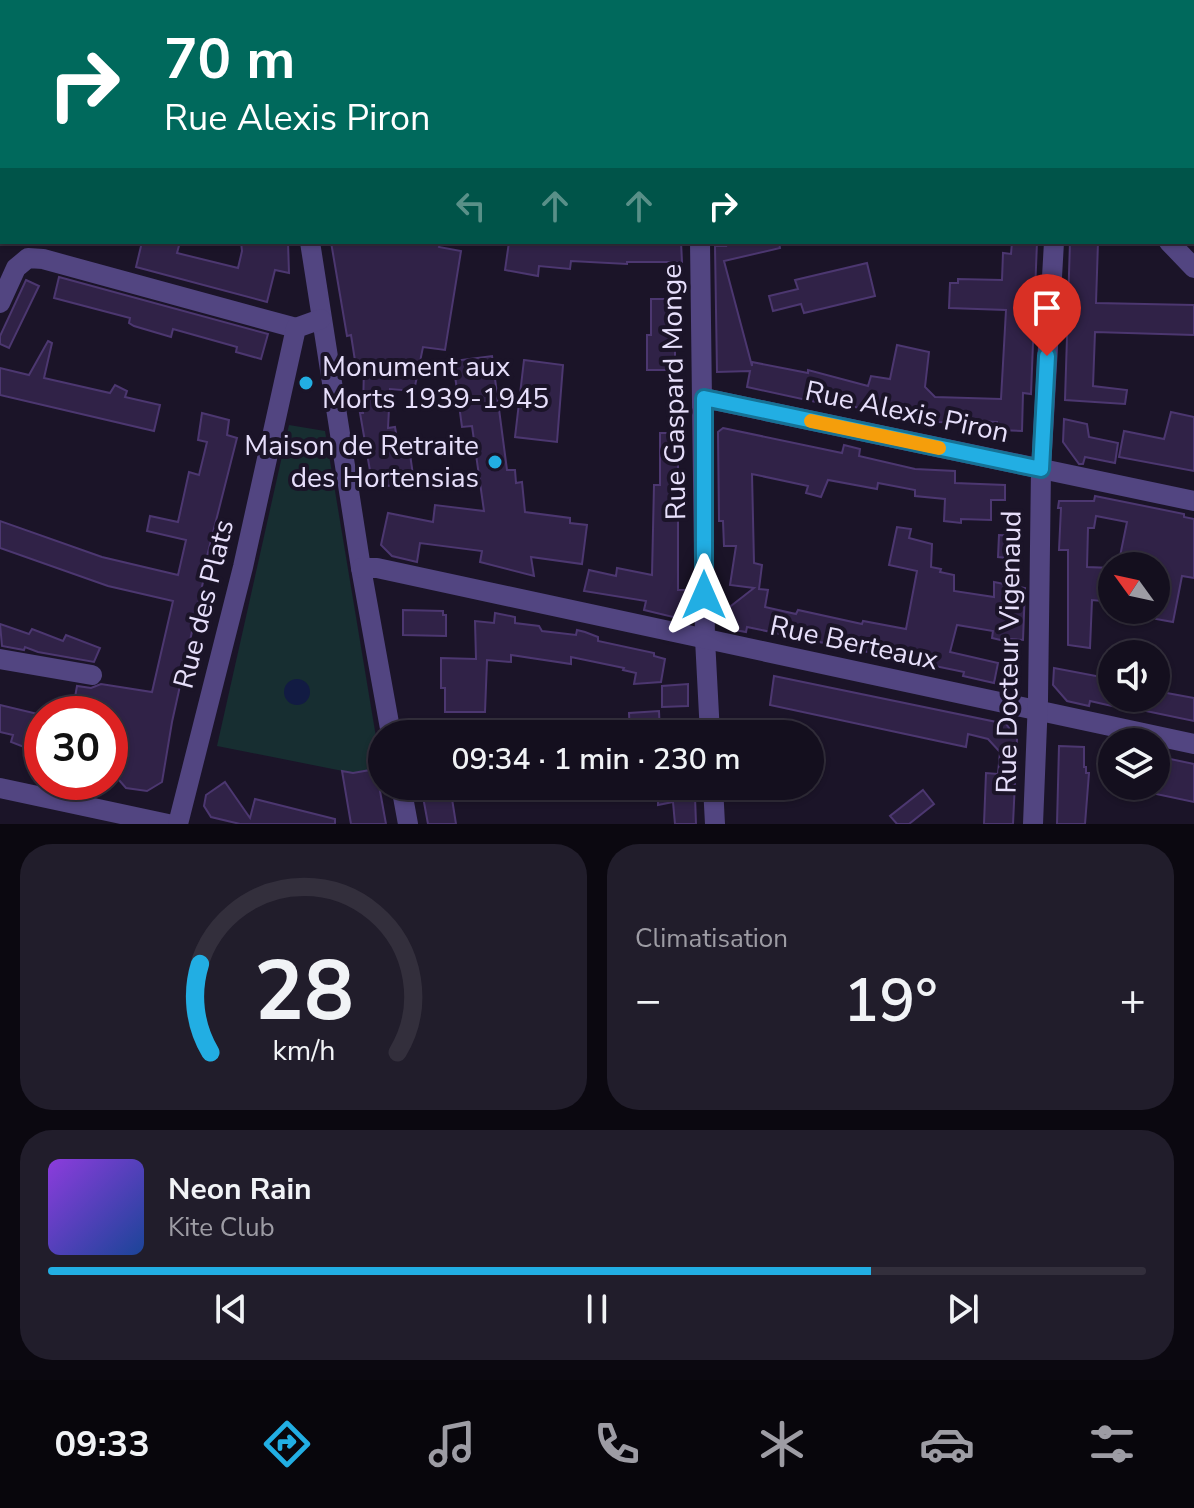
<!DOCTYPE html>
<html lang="fr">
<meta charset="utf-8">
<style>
body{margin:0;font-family:"Nunito Sans",sans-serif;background:#211d2b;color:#f1f3f6;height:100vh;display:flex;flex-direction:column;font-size:30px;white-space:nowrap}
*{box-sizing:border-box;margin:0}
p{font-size:26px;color:#9d9ca4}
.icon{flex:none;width:44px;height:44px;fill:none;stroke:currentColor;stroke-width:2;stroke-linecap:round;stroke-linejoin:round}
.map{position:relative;height:824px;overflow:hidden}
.drawer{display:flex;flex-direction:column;gap:20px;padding:20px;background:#0b0810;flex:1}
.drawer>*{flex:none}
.top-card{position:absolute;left:0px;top:0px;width:1194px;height:244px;box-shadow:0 2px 6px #0004,0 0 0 2px #332f3c;background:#00695c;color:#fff;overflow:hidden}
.needle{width:52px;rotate:303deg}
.buttons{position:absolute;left:1098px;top:552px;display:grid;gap:16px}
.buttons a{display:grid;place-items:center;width:72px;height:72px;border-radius:50%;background:#140f1e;box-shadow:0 2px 6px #0004,0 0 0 2px #332f3c;font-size:40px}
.speed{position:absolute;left:24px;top:696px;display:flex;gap:16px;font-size:40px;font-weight:700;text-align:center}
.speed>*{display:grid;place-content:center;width:104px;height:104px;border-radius:50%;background:#140f1e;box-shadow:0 2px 6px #0004,0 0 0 2px #332f3c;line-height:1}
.speed .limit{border:12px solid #d22;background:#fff;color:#111}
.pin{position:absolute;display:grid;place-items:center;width:68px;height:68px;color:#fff;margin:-82px -34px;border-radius:50% 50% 50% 0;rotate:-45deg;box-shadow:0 0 8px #0007}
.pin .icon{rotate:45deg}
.me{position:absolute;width:88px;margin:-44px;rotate:0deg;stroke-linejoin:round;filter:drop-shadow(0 0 6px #0008)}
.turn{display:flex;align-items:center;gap:28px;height:168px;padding:0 32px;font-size:36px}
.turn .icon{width:104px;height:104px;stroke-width:2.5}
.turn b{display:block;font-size:56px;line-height:68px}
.lanes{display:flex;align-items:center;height:76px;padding:0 32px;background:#0003;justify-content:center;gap:40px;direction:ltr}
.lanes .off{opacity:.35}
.big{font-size:60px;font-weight:600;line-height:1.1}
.drawer .tile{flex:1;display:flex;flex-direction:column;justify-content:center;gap:12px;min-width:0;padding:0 28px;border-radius:32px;background:#211d2b}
.drawer .dial{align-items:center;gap:0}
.dial svg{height:208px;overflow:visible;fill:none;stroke:#332f3c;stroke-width:7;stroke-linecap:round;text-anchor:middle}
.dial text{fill:#f1f3f6;stroke:none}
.song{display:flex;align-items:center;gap:24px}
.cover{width:96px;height:96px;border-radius:12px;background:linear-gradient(135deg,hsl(270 70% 55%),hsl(220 70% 35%))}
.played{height:8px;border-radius:4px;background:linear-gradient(90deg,#22aee3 75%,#332f3c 75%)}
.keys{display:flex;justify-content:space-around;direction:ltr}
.heat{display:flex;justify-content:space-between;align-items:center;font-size:44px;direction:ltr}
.drawer .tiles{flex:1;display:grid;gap:20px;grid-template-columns:1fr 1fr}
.tile:last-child{grid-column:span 2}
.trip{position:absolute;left:368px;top:720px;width:456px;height:80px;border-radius:40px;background:#140f1e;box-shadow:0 2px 6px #0004,0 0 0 2px #332f3c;font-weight:600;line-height:80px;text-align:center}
.tab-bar{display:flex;height:128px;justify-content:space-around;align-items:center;background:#08060c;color:#9d9ca4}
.tab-bar .icon{width:56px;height:56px}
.tab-bar .on{color:#22aee3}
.tab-bar b{font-size:36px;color:#f1f3f6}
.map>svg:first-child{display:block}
</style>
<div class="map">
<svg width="1194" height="824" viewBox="0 0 1194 824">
<rect width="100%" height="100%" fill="#1b1428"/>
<polygon fill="#172e31" points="289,425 325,431 381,767 353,773 217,746"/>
<circle fill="#121b43" cx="297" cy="692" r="13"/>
<g fill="#302247" stroke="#4c3770" stroke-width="2">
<polygon points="142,242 180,242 177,253 238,268 242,251 241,242 288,242 289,273 275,270 267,302 136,267"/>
<polygon points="331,242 440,242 439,247 461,251 445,350 423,347 414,391 390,389 388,428 395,427 400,457 410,454 414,482 373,488 360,413 363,413 364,365 356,367 351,335 347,336"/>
<polygon points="509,242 681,242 682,262 627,262 627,264 571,261 570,269 539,266 538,276 505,270"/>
<polygon points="725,242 779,242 780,248 724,261 752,366 752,362 808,373 808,370 868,386 871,376 890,379 897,345 929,352 925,387 935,397 1001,399 1006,310 949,308 950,283 958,283 958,279 1002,280 1003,253 1011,254 1012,242 1037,242 1031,394 1023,393 1022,431 997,430 997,422 962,420 962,423 938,422 867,407 867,410 839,403 839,407 747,387 750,371 717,372 715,246 726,246"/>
<polygon points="1070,242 1098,242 1096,303 1194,305 1194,335 1095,332 1093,386 1127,390 1125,404 1065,400"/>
<polygon points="867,263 875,296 804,313 801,304 773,311 769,296 798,289 795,280"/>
<polygon points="59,277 268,334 261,359 236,352 237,347 173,329 171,337 134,326 129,323 130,318 54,298"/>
<polygon points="26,280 39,286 9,348 0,344 0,336"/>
<polygon points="651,299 671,299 671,309 675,310 675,358 670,358 670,370 647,370 647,335 651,335"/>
<polygon points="48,341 52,343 44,378 110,393 115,385 127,391 125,397 160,405 154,431 0,395 0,368 29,375"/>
<polygon points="492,356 507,470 515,470 516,483 522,482 525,512 570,518 570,523 587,525 582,564 531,557 534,576 480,562 482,551 420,543 417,562 392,556 381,545 388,513 433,522 435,505 484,511 472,426 462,427 453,361"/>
<polygon points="524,360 563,365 557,442 515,437"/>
<polygon points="1171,412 1194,417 1194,471 1119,457 1124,431 1164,439"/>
<polygon points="202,413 229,420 227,435 237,438 203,572 205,573 172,722 162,782 147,791 126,788 119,780 110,778 110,714 72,714 77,686 91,688 101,684 152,692 173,601 108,586 0,548 0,521 102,557 178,575 186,540 147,531 150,516 178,522 189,472 199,475 207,442 198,440"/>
<polygon points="1064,419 1087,424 1089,437 1118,443 1115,463 1085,457 1083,464 1079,464 1063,442"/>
<polygon points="723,428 842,453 844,445 860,449 859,456 915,469 955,471 955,483 1005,485 1005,500 991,500 991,520 961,519 961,523 944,521 945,499 915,496 915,490 878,483 877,489 828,480 821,497 806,493 808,486 752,474 754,563 762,565 759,589 768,590 765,607 796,614 798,610 862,624 863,621 906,629 917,571 889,565 897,527 911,529 909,538 932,544 931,567 941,569 940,572 954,575 954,591 994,597 994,582 1025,588 1023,640 1010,639 1009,642 992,638 993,631 957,625 950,652 998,663 994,683 963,676 964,672 747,627 746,632 735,630 722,613 754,588 730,585 736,546 724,546 723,521 719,521 718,432"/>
<polygon points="660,433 678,433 678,590 688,590 688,605 673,617 644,610 646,601 584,591 589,570 616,576 617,568 652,575 654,485 660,485"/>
<polygon points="1095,496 1184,514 1184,517 1194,519 1194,578 1182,576 1173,622 1156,619 1156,566 1118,566 1127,522 1096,516 1094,528 1088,528 1087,567 1112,568 1112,602 1092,600 1090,648 1068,645 1068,550 1059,550 1061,508 1058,508 1059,501 1094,501"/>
<polygon points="999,535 1020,536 1019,559 998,557"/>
<polygon points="403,610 443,611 443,615 446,615 446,636 403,635"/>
<polygon points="495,613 515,617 515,623 539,626 542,631 576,635 577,630 585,632 598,637 598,641 654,653 654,656 665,659 661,682 634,684 636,673 623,670 624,668 571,657 571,664 511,655 511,662 487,660 485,712 445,712 445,688 441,688 441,658 476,659 475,621 494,623"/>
<polygon points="0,624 29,634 32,629 63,641 66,635 100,648 94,662 38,652 25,647 24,650 2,646"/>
<polygon points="1054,668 1112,679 1112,706 1090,701 1089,706 1067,701 1053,685"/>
<polygon points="774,676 1006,724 1017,739 1013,824 984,824 986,773 998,774 1000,752 988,739 968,734 966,747 770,705"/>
<polygon points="688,684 688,706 662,707 662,686"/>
<polygon points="1156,691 1194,698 1194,721 1117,705 1118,698 1156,698"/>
<polygon points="0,705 42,715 42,742 28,738 24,747 11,742 13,735 0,732"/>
<polygon points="659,711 660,734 630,734 629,713"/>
<polygon points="1059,746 1084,747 1084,767 1086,767 1086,773 1089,773 1085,824 1057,824"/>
<polygon points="1156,756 1194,764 1194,802 1156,794"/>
<polygon points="376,769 386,824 351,824 342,771 353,773"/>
<polygon points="225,782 250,818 255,799 335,819 335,824 240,824 211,817 204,806 206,795"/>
<polygon points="421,786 450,786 456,824 428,824"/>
<polygon points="658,786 681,786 682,797 695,796 696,824 675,824 673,802 658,805"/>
<polygon points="923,790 934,804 909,824 897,824 890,816"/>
</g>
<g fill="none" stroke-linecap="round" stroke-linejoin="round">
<g stroke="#524581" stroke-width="20">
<polyline points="483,0 492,2"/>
<polyline points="690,0 690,2"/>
<polyline points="302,2 302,0"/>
<polyline points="349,2 350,0"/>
<polyline points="1055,2 1055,0"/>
<polyline points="1192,144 1194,0"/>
<polyline points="310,242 361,568 391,734"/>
<polyline points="700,242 705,639 710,734"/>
<polyline points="1169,242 1194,268"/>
<polyline points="0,303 16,268 28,258 43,259 296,328"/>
<polyline points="704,398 1194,501"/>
<polyline points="361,568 377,568 1194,744"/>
<polyline points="0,659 92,675"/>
<polyline points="401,786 408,824"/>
<polyline points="713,786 715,824"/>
<polyline points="0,788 168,824"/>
<polyline points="178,824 243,567 296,328 321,319"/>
<polyline points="1033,824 1038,700 1041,469 1054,242"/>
</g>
<g stroke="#d573ee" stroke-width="20">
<polyline points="0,12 2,12"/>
<polyline points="1192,153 1194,153"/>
</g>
</g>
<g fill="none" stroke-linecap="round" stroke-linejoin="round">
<defs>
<polyline id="route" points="704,595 704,398 1041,469 1047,356"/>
</defs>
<use href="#route" stroke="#167194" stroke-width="20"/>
<use href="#route" stroke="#22aee3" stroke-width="14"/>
<polyline stroke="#f59e0b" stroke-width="14" points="811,421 939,448"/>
</g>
<g fill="#22aee3" stroke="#1b1428" stroke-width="3">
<circle cx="306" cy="383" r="8"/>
<circle cx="495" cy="462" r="8"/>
</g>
<g text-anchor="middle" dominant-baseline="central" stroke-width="8" stroke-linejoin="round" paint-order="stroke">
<g font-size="28" fill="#e7dffb" stroke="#1b1428" text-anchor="start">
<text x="322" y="367">Monument aux<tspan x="322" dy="32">Morts 1939-1945</tspan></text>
<text x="479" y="446" text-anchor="end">Maison de Retraite<tspan x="479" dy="32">des Hortensias</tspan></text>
</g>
<g font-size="28" fill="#e7dffb" stroke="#1b1428">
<text transform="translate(674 392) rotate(-91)">Rue Gaspard Monge</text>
<text transform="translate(907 412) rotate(12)">Rue Alexis Piron</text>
<text transform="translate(204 604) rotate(-76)">Rue des Plats</text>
<text transform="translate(854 643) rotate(12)">Rue Berteaux</text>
<text transform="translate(1009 652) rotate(-89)">Rue Docteur Vigenaud</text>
</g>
</g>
</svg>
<div class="buttons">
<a><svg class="needle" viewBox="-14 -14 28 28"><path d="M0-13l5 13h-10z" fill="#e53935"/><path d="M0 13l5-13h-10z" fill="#9d9ca4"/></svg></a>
<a><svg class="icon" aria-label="sound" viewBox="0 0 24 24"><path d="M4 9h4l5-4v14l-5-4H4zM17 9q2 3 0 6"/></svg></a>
<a><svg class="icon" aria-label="layers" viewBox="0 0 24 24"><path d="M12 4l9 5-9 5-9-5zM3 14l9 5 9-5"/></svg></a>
</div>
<div class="speed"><div class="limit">30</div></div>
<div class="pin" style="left:1047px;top:356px;background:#d93025"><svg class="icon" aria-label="arrive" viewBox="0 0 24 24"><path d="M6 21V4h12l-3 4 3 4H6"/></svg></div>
<svg class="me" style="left:704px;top:595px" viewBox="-20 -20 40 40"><path d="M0-17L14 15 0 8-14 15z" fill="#22aee3" stroke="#fff" stroke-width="4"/></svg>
<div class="trip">09:34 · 1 min · 230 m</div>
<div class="top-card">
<div class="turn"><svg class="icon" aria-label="right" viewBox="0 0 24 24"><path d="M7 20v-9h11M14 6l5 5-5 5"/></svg><div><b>70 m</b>Rue Alexis Piron</div></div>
<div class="lanes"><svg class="icon off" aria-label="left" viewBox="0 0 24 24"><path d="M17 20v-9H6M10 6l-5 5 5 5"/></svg><svg class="icon off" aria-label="ahead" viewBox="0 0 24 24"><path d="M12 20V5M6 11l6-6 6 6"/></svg><svg class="icon off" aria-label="ahead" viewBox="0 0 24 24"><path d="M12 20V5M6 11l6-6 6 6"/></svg><svg class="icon" aria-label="right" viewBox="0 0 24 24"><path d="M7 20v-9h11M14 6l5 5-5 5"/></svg></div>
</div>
</div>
<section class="drawer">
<div class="tiles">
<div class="tile dial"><svg viewBox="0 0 100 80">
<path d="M14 69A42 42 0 1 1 86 69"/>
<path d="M14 69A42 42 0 0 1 10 35" stroke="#22aee3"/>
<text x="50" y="56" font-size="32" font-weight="700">28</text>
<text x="50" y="72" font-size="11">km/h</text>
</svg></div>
<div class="tile"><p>Climatisation</p>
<div class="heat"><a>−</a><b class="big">19°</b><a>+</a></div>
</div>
<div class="tile">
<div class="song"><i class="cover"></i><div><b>Neon Rain</b><p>Kite Club</p></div></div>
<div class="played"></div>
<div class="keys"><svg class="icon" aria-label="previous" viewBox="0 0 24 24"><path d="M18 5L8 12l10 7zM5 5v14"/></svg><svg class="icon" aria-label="pause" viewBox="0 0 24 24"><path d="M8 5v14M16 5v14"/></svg><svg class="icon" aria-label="next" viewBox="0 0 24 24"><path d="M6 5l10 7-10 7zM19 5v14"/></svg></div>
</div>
</div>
</section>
<nav class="tab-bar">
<b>09:33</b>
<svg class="icon on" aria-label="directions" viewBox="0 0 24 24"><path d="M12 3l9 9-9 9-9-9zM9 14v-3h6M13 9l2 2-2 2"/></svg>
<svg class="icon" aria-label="music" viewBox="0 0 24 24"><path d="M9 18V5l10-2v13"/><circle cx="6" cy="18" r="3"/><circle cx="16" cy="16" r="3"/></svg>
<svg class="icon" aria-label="phone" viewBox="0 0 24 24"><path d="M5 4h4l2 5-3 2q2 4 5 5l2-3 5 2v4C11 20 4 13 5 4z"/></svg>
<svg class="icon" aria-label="climate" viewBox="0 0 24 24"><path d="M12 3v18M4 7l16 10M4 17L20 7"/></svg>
<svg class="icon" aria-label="car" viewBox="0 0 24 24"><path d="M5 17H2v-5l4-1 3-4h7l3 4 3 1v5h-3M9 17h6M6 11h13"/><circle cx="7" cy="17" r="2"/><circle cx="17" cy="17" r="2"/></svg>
<svg class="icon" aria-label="filters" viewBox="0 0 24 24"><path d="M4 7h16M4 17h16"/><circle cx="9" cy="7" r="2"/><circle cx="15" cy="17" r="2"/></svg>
</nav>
